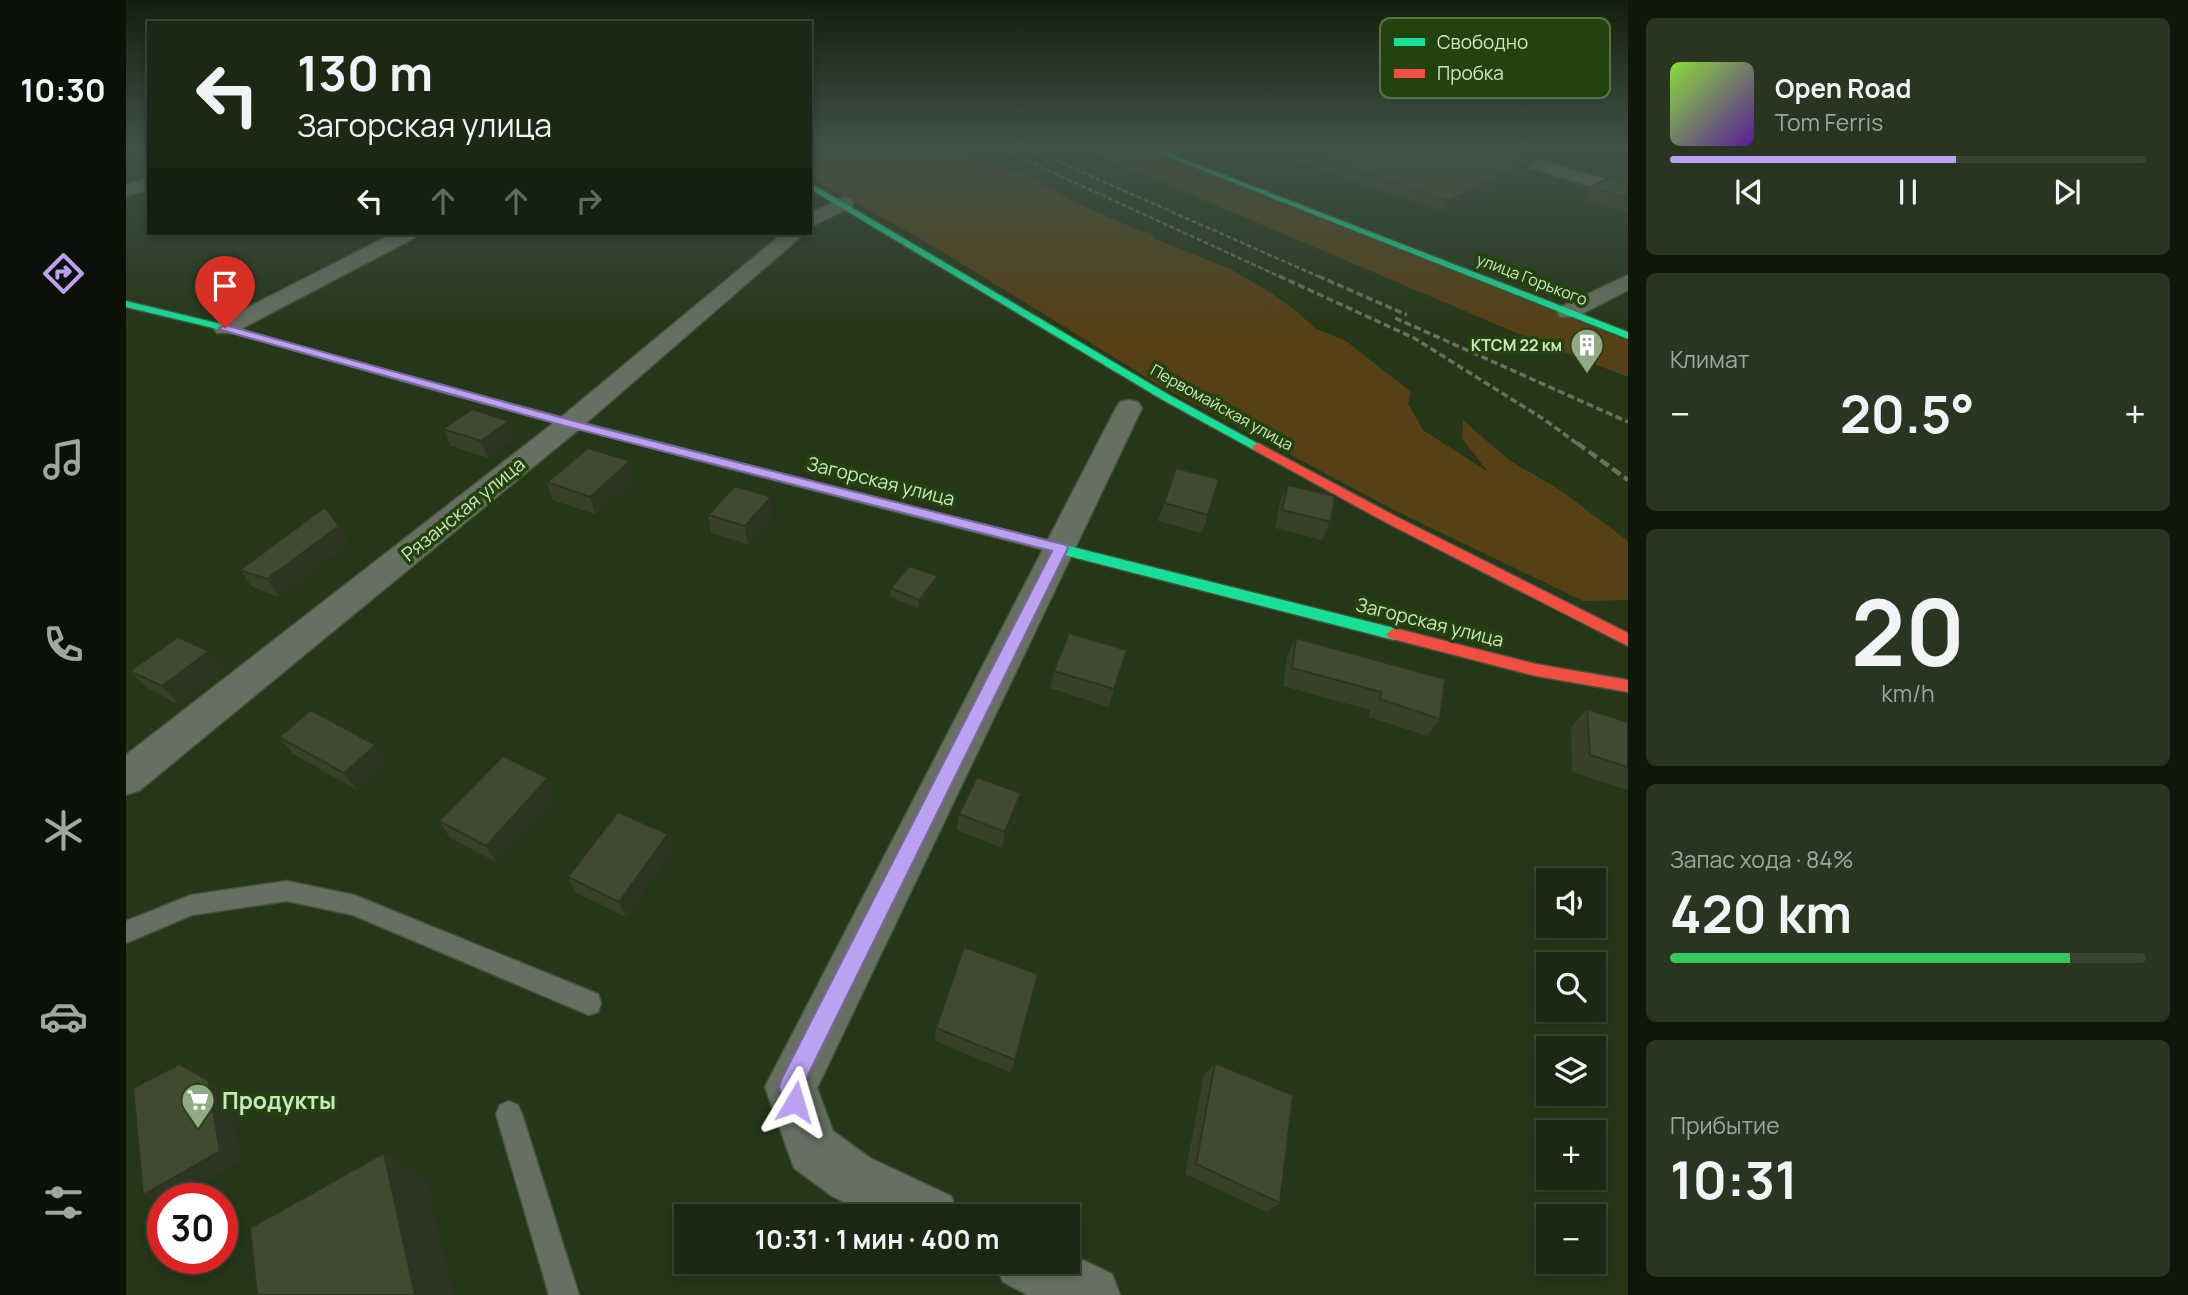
<!DOCTYPE html>
<html lang="ru">
<meta charset="utf-8">
<style>
body{margin:0;font-family:Manrope,sans-serif;background:#293421;color:#f1f3f6;height:100vh;display:flex;flex-direction:column;font-size:26px;white-space:nowrap}
*{box-sizing:border-box;margin:0}
p{font-size:23px;color:#a0a6a0}
.icon{flex:none;width:38px;height:38px;fill:none;stroke:currentColor;stroke-width:2;stroke-linecap:round;stroke-linejoin:round}
.map{position:relative;flex:1;overflow:hidden}
.details{display:flex;flex-direction:column;gap:18px;padding:18px;background:#0f160a;width:560px}
.details>*{flex:none}
.top-card{position:absolute;left:21px;top:21px;width:665px;height:214px;border-radius:0px;box-shadow:0 4px 10px #0003,0 0 0 2px #3a4433;background:#1c2813;color:#f1f3f6;overflow:hidden}
.fabs{position:absolute;left:1410px;top:868px;display:grid;gap:14px}
.fabs a{display:grid;place-items:center;width:70px;height:70px;border-radius:0px;background:#1c2813;box-shadow:0 4px 10px #0003,0 0 0 2px #3a4433;font-size:35px}
.speed{position:absolute;left:21px;top:1183px;display:flex;gap:14px;font-size:35px;font-weight:700;text-align:center}
.speed>*{display:grid;place-content:center;width:91px;height:91px;border-radius:50%;background:#1c2813;box-shadow:0 4px 10px #0003,0 0 0 2px #3a4433;line-height:1}
.speed .limit{border:10px solid #d22;background:#fff;color:#111}
.pin{position:absolute;display:grid;place-items:center;width:60px;height:60px;color:#fff;margin:-72px -30px;border-radius:50% 50% 50% 0;rotate:-45deg;box-shadow:0 0 7px #0007}
.pin .icon{rotate:45deg}
.me{position:absolute;width:77px;margin:-38px;rotate:7deg;stroke-linejoin:round;filter:drop-shadow(0 0 5px #0008)}
.turn{display:flex;align-items:center;gap:24px;height:147px;padding:0 35px;font-size:32px}
.turn .icon{width:91px;height:91px;stroke-width:2.5}
.turn b{display:block;font-size:49px;line-height:60px}
.lanes{display:flex;align-items:center;height:66px;padding:0 35px;background:#0003;justify-content:center;gap:35px;direction:ltr}
.lanes .off{opacity:.35}
.big{font-size:52px;font-weight:700;line-height:1.1}
.details .tile{flex:1;display:flex;flex-direction:column;justify-content:center;gap:10px;min-width:0;padding:0 24px;border-radius:10px;background:#293421}
.details .dial{align-items:center;gap:0}
.dial b{font-size:91px;line-height:1}
.song{display:flex;align-items:center;gap:21px}
.cover{width:84px;height:84px;border-radius:10px;background:linear-gradient(135deg,hsl(90 70% 55%),hsl(270 70% 35%))}
.played{height:7px;border-radius:4px;background:linear-gradient(90deg,#bca0f2 60%,#3a4433 60%)}
.keys{display:flex;justify-content:space-around;direction:ltr}
.heat{display:flex;justify-content:space-between;align-items:center;font-size:38px;direction:ltr}
.charge{height:10px;border-radius:5px;background:linear-gradient(90deg,#34c759 84%,#3a4433 0)}
.trip{position:absolute;left:548px;top:1204px;width:406px;height:70px;border-radius:0px;background:#1c2813;box-shadow:0 4px 10px #0003,0 0 0 2px #3a4433;font-weight:700;line-height:70px;text-align:center}
main{display:flex;flex:1;min-height:0}
.tabs{display:flex;flex-direction:column;width:126px;justify-content:space-around;align-items:center;background:#0b1008;color:#a0a6a0}
.tabs .icon{width:49px;height:49px}
.tabs .selected{color:#bca0f2}
.tabs b{font-size:32px;color:#f1f3f6}
.map>svg:first-child{display:block}
</style>
<main>
<nav class="tabs">
<b>10:30</b>
<svg class="icon selected" aria-label="directions" viewBox="0 0 24 24"><path d="M12 3l9 9-9 9-9-9zM9 14v-3h6M13 9l2 2-2 2"/></svg>
<svg class="icon" aria-label="music" viewBox="0 0 24 24"><path d="M9 18V5l10-2v13"/><circle cx="6" cy="18" r="3"/><circle cx="16" cy="16" r="3"/></svg>
<svg class="icon" aria-label="phone" viewBox="0 0 24 24"><path d="M5 4h4l2 5-3 2q2 4 5 5l2-3 5 2v4C11 20 4 13 5 4z"/></svg>
<svg class="icon" aria-label="climate" viewBox="0 0 24 24"><path d="M12 3v18M4 7l16 10M4 17L20 7"/></svg>
<svg class="icon" aria-label="car" viewBox="0 0 24 24"><path d="M5 17H2v-5l4-1 3-4h7l3 4 3 1v5h-3M9 17h6M6 11h13"/><circle cx="7" cy="17" r="2"/><circle cx="17" cy="17" r="2"/></svg>
<svg class="icon" aria-label="filters" viewBox="0 0 24 24"><path d="M4 7h16M4 17h16"/><circle cx="9" cy="7" r="2"/><circle cx="15" cy="17" r="2"/></svg>
</nav>
<div class="map">
<svg width="1502" height="1295" viewBox="0 0 1502 1295">
<rect width="100%" height="100%" fill="#253619"/>
<g fill="#564016">
<polygon points="684,148 827,148 864,164 895,173 948,202 1010,229 1027,234 1029,239 1104,269 1137,288 1163,305 1189,328 1220,341 1285,392 1282,404 1297,430 1362,472 1336,438 1337,420 1383,460 1434,490 1502,541 1502,600 1457,601 1270,511 1033,385 812,249 684,177"/>
<polygon points="955,148 1016,148 1502,341 1502,377 1435,351 1419,341 1400,337"/>
</g>
<g fill="none" stroke-linecap="round" stroke-linejoin="round">
<defs>
<g id="lane">
<polygon points="161,881 228,895 472,994 475,1003 472,1012 463,1015 227,915 161,901 66,915 0,943 0,921 65,895"/>
<polygon points="383,1101 392,1105 396,1114 453,1295 423,1295 370,1114 374,1105"/>
</g>
<g id="street">
<polygon points="1348,148 1372,148 1502,186 1502,197 1350,152"/>
<polygon points="23,178 23,189 0,196 0,185"/>
<polygon points="718,197 725,199 727,203 725,207 684,227 684,213"/>
<polygon points="268,233 293,233 290,237 107,333 91,333 87,328 91,323"/>
<polygon points="657,233 679,233 452,430 14,790 0,795 0,755 434,418"/>
<polygon points="1502,275 1502,290 1450,317 1434,317 1431,312 1434,307"/>
<polygon points="1003,400 1012,402 1016,408 691,1088 707,1131 744,1158 825,1196 833,1216 746,1216 706,1196 668,1168 639,1087 990,408 994,402"/>
<polygon points="942,1253 986,1274 994,1295 902,1295 877,1282 868,1262 942,1262"/>
</g>
<g id="fast">
<polygon points="1020,148 1029,148 1502,332 1502,339"/>
<polygon points="684,183 1045,396 1138,447 1132,451 1128,450 1037,400 684,189"/>
<polygon points="0,301 103,326 333,392 323,394 96,330 0,307"/>
<polygon points="601,460 1268,628 1276,634 1268,640 597,467 597,461"/>
</g>
<g id="jam">
<polygon points="327,389 605,461 607,464 601,468 323,394 321,392"/>
<polygon points="1132,443 1271,517 1502,633 1502,646 1261,523 1128,450 1126,447"/>
<polygon points="1268,628 1410,664 1502,680 1502,692 1410,676 1263,638 1260,634"/>
</g>
</defs>
<use href="#lane" stroke="#44533a" stroke-width="3"/>
<use href="#street" stroke="#44533a" stroke-width="3"/>
<use href="#fast" stroke="#44533a" stroke-width="3"/>
<use href="#jam" stroke="#44533a" stroke-width="3"/>
<use href="#lane" fill="#666f62" fill-rule="evenodd"/>
<use href="#street" fill="#666f62" fill-rule="evenodd"/>
<use href="#fast" fill="#16e098" fill-rule="evenodd"/>
<use href="#jam" fill="#f24e42" fill-rule="evenodd"/>
<g stroke="#667260" stroke-width="2.5" stroke-dasharray="5 2.5" stroke-linecap="butt">
<polyline points="873,148 1157,278"/>
<polyline points="901,148 1196,278"/>
</g>
<g stroke="#667260" stroke-width="3.5" stroke-dasharray="7 3.5" stroke-linecap="butt">
<polyline points="1153,276 1288,338 1419,420 1453,445"/>
<polyline points="1192,276 1281,315"/>
<polyline points="1269,318 1502,422"/>
</g>
<polyline stroke="#667260" stroke-width="4.5" stroke-dasharray="10 4.5" stroke-linecap="butt" points="1451,443 1502,480"/>
</g>
<g fill="#384029">
<polygon points="1130,148 1365,148 1402,170 1318,212"/>
<polygon points="1380,148 1441,148 1439,152 1423,160"/>
<polygon points="1502,171 1502,184 1496,181"/>
<polygon points="1502,184 1502,213 1457,200 1464,187"/>
<polygon points="321,233 354,233 344,238"/>
<polygon points="317,429 389,438 362,458 325,446"/>
<polygon points="504,461 508,479 469,514 426,500 421,482"/>
<polygon points="1162,485 1205,522 1196,540 1149,528 1154,502"/>
<polygon points="1038,503 1082,515 1076,533 1032,521"/>
<polygon points="582,515 647,515 622,544 585,533"/>
<polygon points="213,526 223,543 153,597 126,587 114,570"/>
<polygon points="811,585 793,609 764,597 765,588"/>
<polygon points="1170,638 1314,719 1301,736 1243,717 1244,710 1157,686 1161,656"/>
<polygon points="83,651 97,669 52,704 21,688 4,671"/>
<polygon points="996,668 982,707 924,688 928,671"/>
<polygon points="1461,709 1502,767 1502,790 1446,772 1445,727"/>
<polygon points="153,737 261,763 231,790 167,754"/>
<polygon points="422,778 430,795 370,862 324,838 313,821"/>
<polygon points="892,810 876,848 831,830 833,814"/>
<polygon points="542,834 547,850 500,917 450,893 442,877"/>
<polygon points="810,1028 889,1060 884,1072 809,1041"/>
<polygon points="1089,1063 1154,1203 1141,1212 1059,1174 1078,1075"/>
</g>
<g fill="#2e3422">
<polygon points="1433,148 1441,148 1439,152 1423,160 1428,150"/>
<polygon points="1408,160 1402,170 1318,212 1322,201"/>
<polygon points="343,233 354,233 344,238"/>
<polygon points="383,421 389,438 362,458 355,441"/>
<polygon points="504,461 508,479 469,514 464,497"/>
<polygon points="645,497 647,515 622,544 619,526"/>
<polygon points="213,526 223,543 153,597 141,579"/>
<polygon points="812,576 811,585 793,609 793,600"/>
<polygon points="83,651 97,669 52,704 36,686"/>
<polygon points="250,745 261,763 231,790 218,773"/>
<polygon points="422,778 430,795 370,862 360,846"/>
<polygon points="895,793 892,810 876,848 879,832"/>
<polygon points="542,834 547,850 500,917 493,902"/>
<polygon points="82,1080 102,1092 116,1161 50,1199 37,1199 37,1202 17,1195"/>
<polygon points="258,1153 301,1180 328,1295 289,1295"/>
</g>
<g fill="#414a30" stroke="#2e3422" stroke-width="2">
<polygon points="1162,148 1365,148 1408,160 1322,201"/>
<polygon points="1481,179 1502,184 1502,198 1464,187"/>
<polygon points="346,409 383,421 355,441 317,429"/>
<polygon points="462,448 504,461 464,497 421,482"/>
<polygon points="1050,468 1093,479 1082,515 1038,503"/>
<polygon points="1162,485 1209,496 1205,522 1156,510"/>
<polygon points="609,486 645,497 619,526 582,515"/>
<polygon points="199,507 213,526 141,579 114,570"/>
<polygon points="783,566 812,576 793,600 765,588"/>
<polygon points="943,633 1001,650 988,689 928,671"/>
<polygon points="52,637 83,651 36,686 4,671"/>
<polygon points="1170,638 1319,679 1314,719 1254,699 1255,692 1166,668"/>
<polygon points="1461,709 1502,722 1502,767 1464,755"/>
<polygon points="185,710 250,745 218,773 153,737"/>
<polygon points="377,756 422,778 360,846 313,821"/>
<polygon points="851,777 895,793 879,832 833,814"/>
<polygon points="492,812 542,834 493,902 442,877"/>
<polygon points="838,947 912,974 889,1060 810,1028"/>
<polygon points="1089,1063 1167,1095 1154,1203 1070,1164"/>
<polygon points="53,1064 82,1080 94,1151 17,1195 7,1088"/>
<polygon points="258,1153 289,1295 131,1295 124,1228"/>
</g>
<linearGradient id="sky" x2="0" y2="1"><stop stop-color="#141e0e"/><stop offset="0.45" stop-color="#405249"/><stop offset="1" stop-color="#405249" stop-opacity="0"/></linearGradient>
<rect width="1502" height="329" fill="url(#sky)"/>
<polygon fill="#bca0f2" stroke="#7a689d" stroke-width="2" points="99,325 448,421 940,545 942,548 676,1087 681,1102 678,1110 669,1113 661,1110 653,1087 656,1078 926,551 439,426 95,330 93,328"/>
<defs>
<symbol id="building-pin" viewBox="-11 -11 22 30"><path d="M0 17L-7.5 6A9.5 9.5 0 1 1 7.5 6Z" fill="#92a886" stroke="#23420d"/><path d="M-4-6H4V6H1V3H-1V6H-4ZM-2.5-4.3h1.7v1.8h-1.7ZM.8-4.3h1.7v1.8H.8ZM-2.5-1h1.7V.8h-1.7ZM.8-1h1.7V.8H.8Z" fill="#fff"/></symbol>
<symbol id="supermarket-pin" viewBox="-11 -11 22 30"><path d="M0 17L-7.5 6A9.5 9.5 0 1 1 7.5 6Z" fill="#92a886" stroke="#23420d"/><path d="M-6-5.5h2.5l.6 2H6L4.5 2H-2.5L-4.4-4H-6ZM-1.5 3.2a1.3 1.3 0 1 0 .1 0ZM3 3.2a1.3 1.3 0 1 0 .1 0Z" fill="#fff"/></symbol>
</defs>
<g fill-rule="evenodd">
<use href="#building-pin" x="1442" y="326" width="38" height="52"/>
<use href="#supermarket-pin" x="53" y="1081" width="38" height="52"/>
</g>
<g text-anchor="middle" dominant-baseline="central" stroke-width="7" stroke-linejoin="round" paint-order="stroke">
<g font-size="16" fill="#cde5c1" stroke="#23420d">
<text transform="translate(1406 279) rotate(21)">улица Горького</text>
<text transform="translate(1096 407) rotate(29)">Первомайская улица</text>
</g>
<g font-size="16" font-weight="bold" fill="#cde5c1" stroke="#23420d" text-anchor="end">
<text x="1436" y="345">КТСМ 22 км</text>
</g>
<g font-size="19" fill="#cde5c1" stroke="#23420d">
<text transform="translate(755 481) rotate(14)">Загорская улица</text>
<text transform="translate(337 509) rotate(-39)">Рязанская улица</text>
<text transform="translate(1304 622) rotate(14)">Загорская улица</text>
</g>
<g font-size="23" font-weight="bold" fill="#cde5c1" stroke="#23420d" text-anchor="start">
<text x="96" y="1100">Продукты</text>
</g>
</g>
<rect x="1254" y="18" width="230" height="80" rx="10" fill="#23420d" stroke="#567343" stroke-width="2"/>
<rect x="1268" y="38" width="31" height="8" fill="#16e098"/>
<rect x="1268" y="69" width="31" height="9" fill="#f24e42"/>
<g font-size="19" fill="#cde5c1">
<text x="1311" y="49">Свободно</text>
<text x="1311" y="80">Пробка</text>
</g>
</svg>
<div class="fabs">
<a><svg class="icon" aria-label="sound" viewBox="0 0 24 24"><path d="M4 9h4l5-4v14l-5-4H4zM17 9q2 3 0 6"/></svg></a>
<a><svg class="icon" aria-label="search" viewBox="0 0 24 24"><circle cx="10" cy="10" r="6"/><path d="M15 15l6 6"/></svg></a>
<a><svg class="icon" aria-label="layers" viewBox="0 0 24 24"><path d="M12 4l9 5-9 5-9-5zM3 14l9 5 9-5"/></svg></a>
<a>+</a>
<a>−</a>
</div>
<div class="speed"><div class="limit">30</div></div>
<div class="pin" style="left:99px;top:328px;background:#d93025"><svg class="icon" aria-label="arrive" viewBox="0 0 24 24"><path d="M6 21V4h12l-3 4 3 4H6"/></svg></div>
<svg class="me" style="left:669px;top:1102px" viewBox="-20 -20 40 40"><path d="M0-17L14 15 0 8-14 15z" fill="#bca0f2" stroke="#fff" stroke-width="4"/></svg>
<div class="trip">10:31 · 1 мин · 400 m</div>
<div class="top-card">
<div class="turn"><svg class="icon" aria-label="left" viewBox="0 0 24 24"><path d="M17 20v-9H6M10 6l-5 5 5 5"/></svg><div><b>130 m</b>Загорская улица</div></div>
<div class="lanes"><svg class="icon" aria-label="left" viewBox="0 0 24 24"><path d="M17 20v-9H6M10 6l-5 5 5 5"/></svg><svg class="icon off" aria-label="ahead" viewBox="0 0 24 24"><path d="M12 20V5M6 11l6-6 6 6"/></svg><svg class="icon off" aria-label="ahead" viewBox="0 0 24 24"><path d="M12 20V5M6 11l6-6 6 6"/></svg><svg class="icon off" aria-label="right" viewBox="0 0 24 24"><path d="M7 20v-9h11M14 6l5 5-5 5"/></svg></div>
</div>
</div>
<section class="details">
<div class="tile">
<div class="song"><i class="cover"></i><div><b>Open Road</b><p>Tom Ferris</p></div></div>
<div class="played"></div>
<div class="keys"><svg class="icon" aria-label="previous" viewBox="0 0 24 24"><path d="M18 5L8 12l10 7zM5 5v14"/></svg><svg class="icon" aria-label="pause" viewBox="0 0 24 24"><path d="M8 5v14M16 5v14"/></svg><svg class="icon" aria-label="next" viewBox="0 0 24 24"><path d="M6 5l10 7-10 7zM19 5v14"/></svg></div>
</div>
<div class="tile"><p>Климат</p>
<div class="heat"><a>−</a><b class="big">20.5°</b><a>+</a></div>
</div>
<div class="tile dial"><b>20</b><p>km/h</p></div>
<div class="tile"><p>Запас хода · 84%</p><b class="big">420 km</b><div class="charge"></div></div>
<div class="tile"><p>Прибытие</p><b class="big">10:31</b></div>
</section>
</main>
